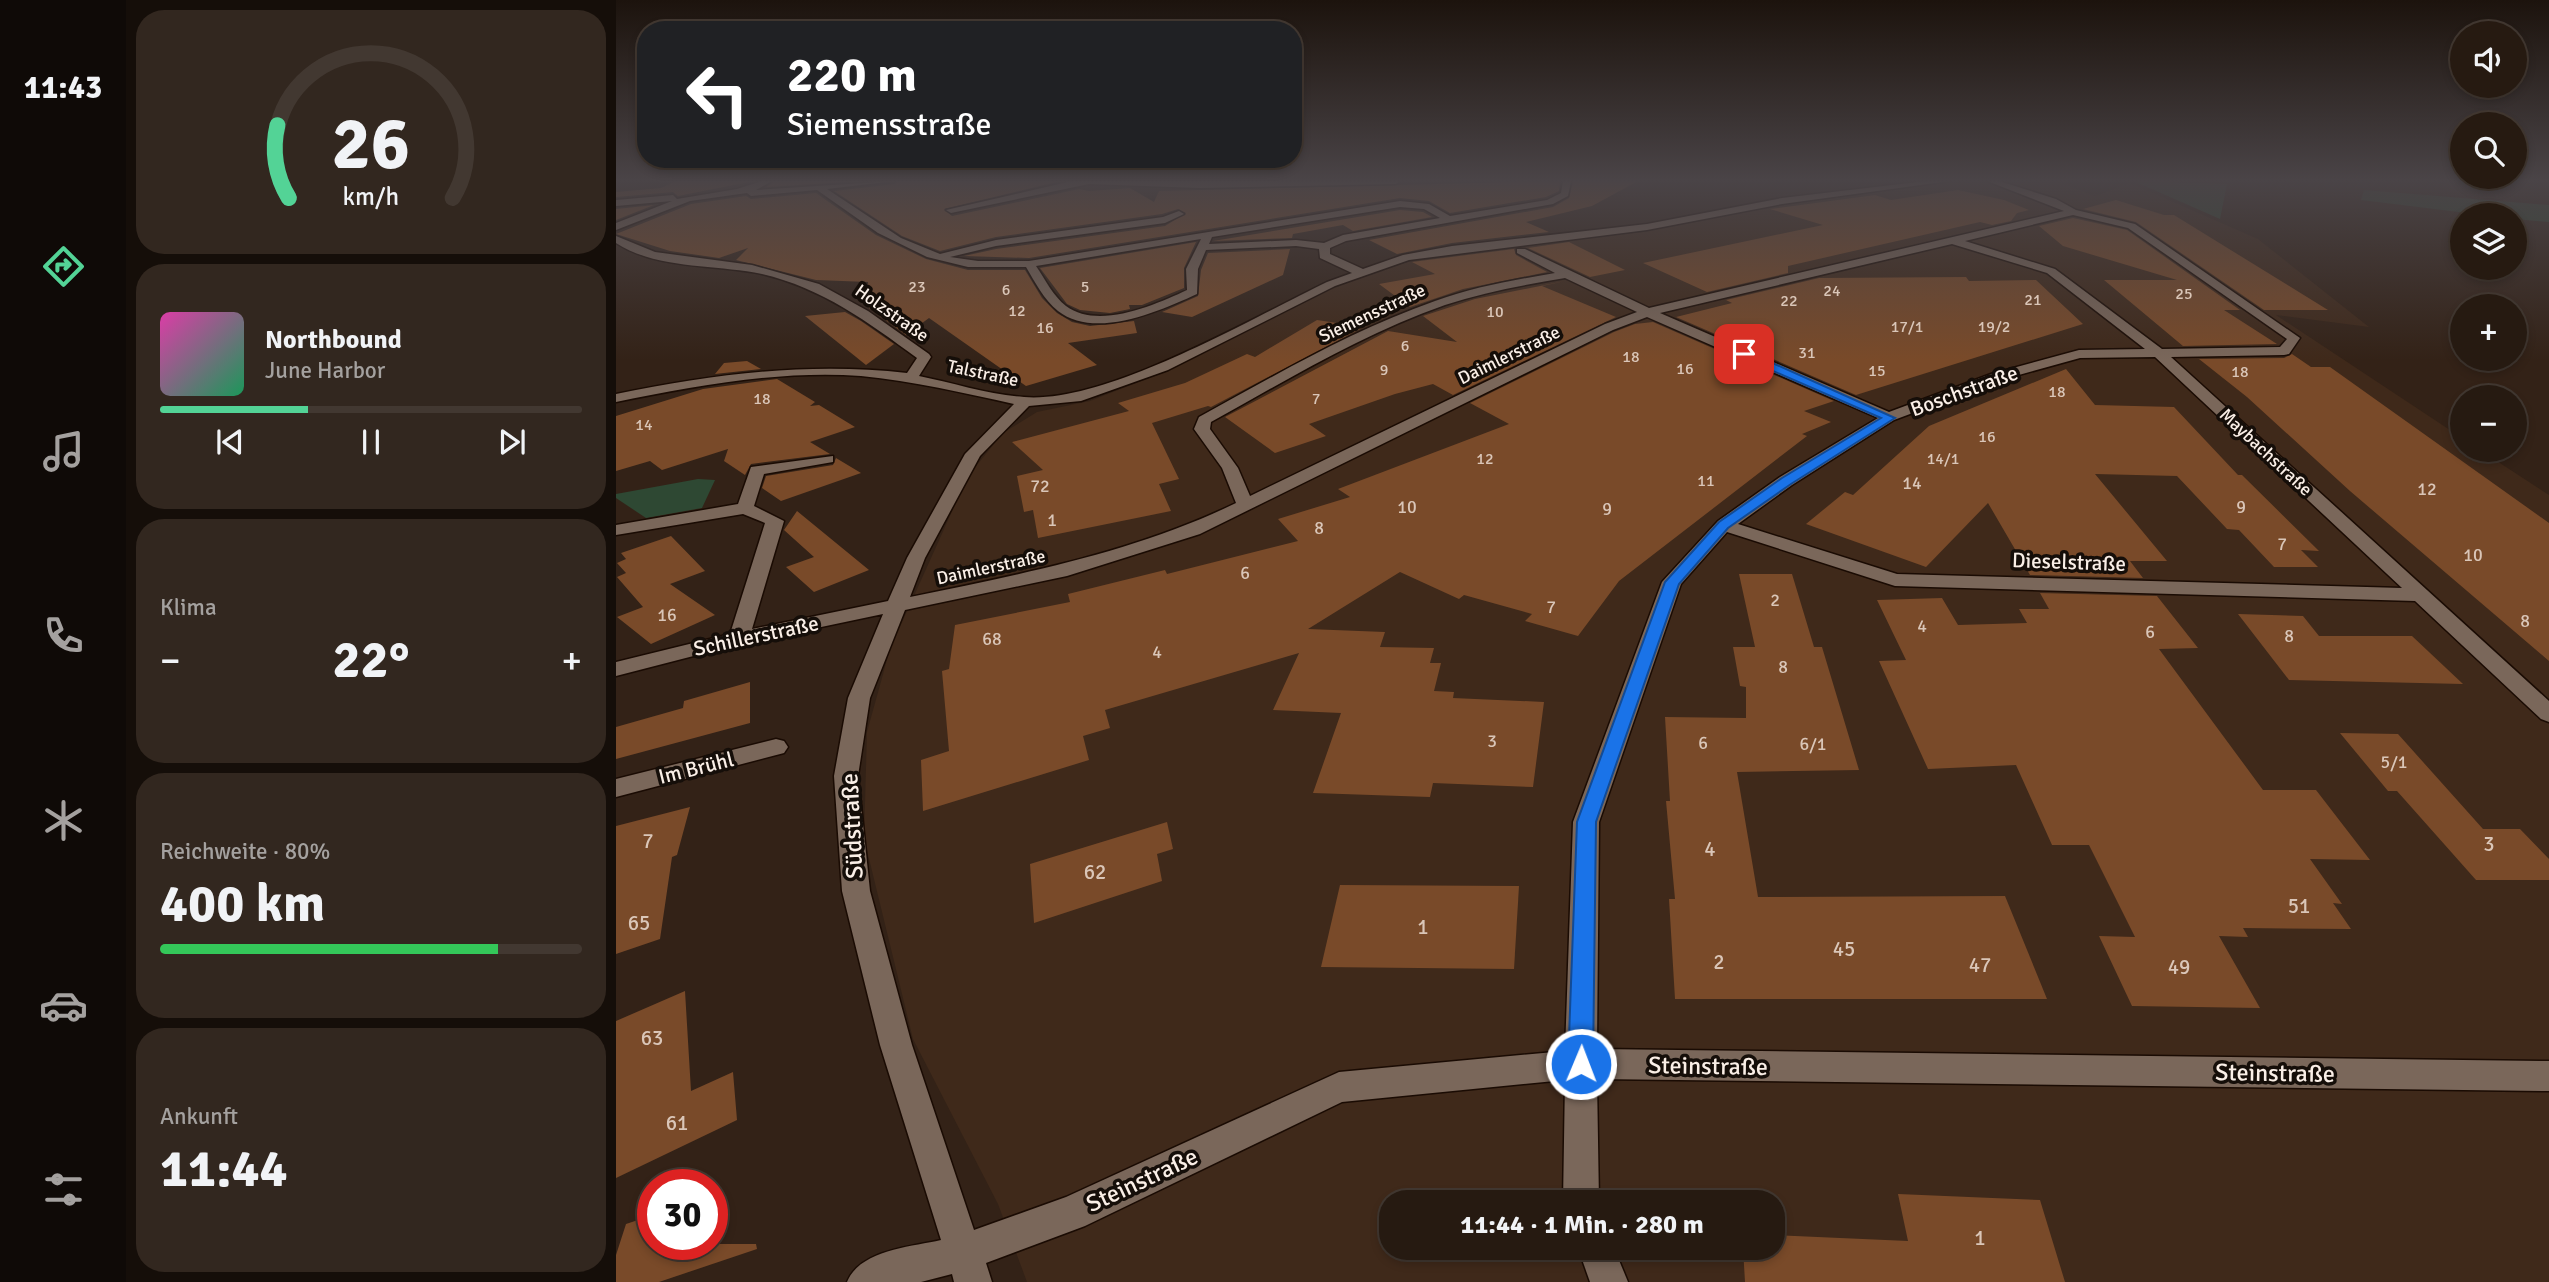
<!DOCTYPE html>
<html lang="de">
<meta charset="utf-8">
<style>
body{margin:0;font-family:Signika,sans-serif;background:#32271f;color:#f1f3f6;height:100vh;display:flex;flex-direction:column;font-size:26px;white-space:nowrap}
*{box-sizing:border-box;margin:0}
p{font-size:23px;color:#a4a19f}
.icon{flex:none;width:38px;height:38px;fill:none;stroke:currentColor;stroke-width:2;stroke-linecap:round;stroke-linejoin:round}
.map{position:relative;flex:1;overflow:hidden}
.drawer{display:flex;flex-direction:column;gap:10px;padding:10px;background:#150e09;width:490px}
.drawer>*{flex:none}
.banner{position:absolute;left:21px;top:21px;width:665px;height:147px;border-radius:28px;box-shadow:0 4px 10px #0003,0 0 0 2px #423831;background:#202124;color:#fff;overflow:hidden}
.buttons{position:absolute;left:1834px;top:21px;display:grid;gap:14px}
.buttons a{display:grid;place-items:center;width:77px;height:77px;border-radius:50%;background:#261a11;box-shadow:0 4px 10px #0003,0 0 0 2px #423831;font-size:35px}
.speed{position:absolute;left:21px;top:1169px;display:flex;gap:14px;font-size:35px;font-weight:700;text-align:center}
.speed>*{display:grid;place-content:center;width:91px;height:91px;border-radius:50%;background:#261a11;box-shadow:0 4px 10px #0003,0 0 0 2px #423831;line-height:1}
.speed .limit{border:10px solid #d22;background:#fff;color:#111}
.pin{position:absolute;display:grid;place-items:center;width:60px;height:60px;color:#fff;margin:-30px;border-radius:14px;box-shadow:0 4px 10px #0006}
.me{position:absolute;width:77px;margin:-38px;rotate:1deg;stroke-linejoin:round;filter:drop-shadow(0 0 5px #0008)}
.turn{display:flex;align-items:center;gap:24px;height:147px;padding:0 35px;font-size:32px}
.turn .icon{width:91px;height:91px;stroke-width:2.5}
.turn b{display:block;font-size:49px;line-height:60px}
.big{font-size:52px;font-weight:700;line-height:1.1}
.drawer .widget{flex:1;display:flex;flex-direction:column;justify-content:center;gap:10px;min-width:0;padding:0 24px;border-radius:28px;background:#32271f}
.drawer .dial{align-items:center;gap:0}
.dial svg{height:182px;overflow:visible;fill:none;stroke:#423831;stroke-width:7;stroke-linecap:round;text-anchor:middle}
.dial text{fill:#f1f3f6;stroke:none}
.song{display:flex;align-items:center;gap:21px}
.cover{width:84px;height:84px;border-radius:10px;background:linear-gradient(135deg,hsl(320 70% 55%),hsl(150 70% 35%))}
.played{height:7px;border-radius:4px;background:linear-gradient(90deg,#53d396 35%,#423831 35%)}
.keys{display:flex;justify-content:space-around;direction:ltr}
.heat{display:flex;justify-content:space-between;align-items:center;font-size:38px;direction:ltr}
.charge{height:10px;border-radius:5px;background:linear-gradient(90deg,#34c759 80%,#423831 0)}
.trip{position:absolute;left:763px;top:1190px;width:406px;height:70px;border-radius:28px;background:#261a11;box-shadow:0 4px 10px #0003,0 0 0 2px #423831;font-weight:700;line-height:70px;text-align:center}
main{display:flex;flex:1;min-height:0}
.dock{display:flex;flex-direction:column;width:126px;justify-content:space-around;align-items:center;background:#0f0a07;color:#a4a19f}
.dock .icon{width:49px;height:49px}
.dock .selected{color:#53d396}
.dock b{font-size:32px;color:#f1f3f6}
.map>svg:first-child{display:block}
</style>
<main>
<nav class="dock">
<b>11:43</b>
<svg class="icon selected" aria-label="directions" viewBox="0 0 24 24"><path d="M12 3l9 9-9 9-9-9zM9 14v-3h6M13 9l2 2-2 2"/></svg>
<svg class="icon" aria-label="music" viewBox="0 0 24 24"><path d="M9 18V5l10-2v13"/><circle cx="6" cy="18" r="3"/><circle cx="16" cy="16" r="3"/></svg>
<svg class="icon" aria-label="phone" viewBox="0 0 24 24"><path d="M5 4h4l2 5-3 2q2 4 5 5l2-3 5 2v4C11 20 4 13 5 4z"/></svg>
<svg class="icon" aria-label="climate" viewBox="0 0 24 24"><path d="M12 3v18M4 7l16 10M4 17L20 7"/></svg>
<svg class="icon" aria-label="car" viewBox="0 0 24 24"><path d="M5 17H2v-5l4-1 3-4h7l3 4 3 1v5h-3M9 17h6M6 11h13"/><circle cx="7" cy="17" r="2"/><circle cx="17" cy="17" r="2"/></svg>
<svg class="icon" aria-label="filters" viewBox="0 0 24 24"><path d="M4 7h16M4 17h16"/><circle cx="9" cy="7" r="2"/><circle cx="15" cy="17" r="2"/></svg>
</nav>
<section class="drawer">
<div class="widget dial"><svg viewBox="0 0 100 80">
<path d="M14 69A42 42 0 1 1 86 69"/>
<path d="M14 69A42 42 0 0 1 9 37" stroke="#53d396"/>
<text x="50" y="56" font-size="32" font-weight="700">26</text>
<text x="50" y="72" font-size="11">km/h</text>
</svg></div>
<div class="widget">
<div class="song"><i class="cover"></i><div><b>Northbound</b><p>June Harbor</p></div></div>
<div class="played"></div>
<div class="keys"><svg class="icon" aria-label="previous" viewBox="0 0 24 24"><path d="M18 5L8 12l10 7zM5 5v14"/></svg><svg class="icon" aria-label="pause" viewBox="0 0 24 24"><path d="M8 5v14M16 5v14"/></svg><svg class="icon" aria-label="next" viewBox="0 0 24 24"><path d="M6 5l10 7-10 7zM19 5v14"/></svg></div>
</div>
<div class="widget"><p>Klima</p>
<div class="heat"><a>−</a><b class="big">22°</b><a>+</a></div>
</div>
<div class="widget"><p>Reichweite · 80%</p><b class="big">400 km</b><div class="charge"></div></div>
<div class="widget"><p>Ankunft</p><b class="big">11:44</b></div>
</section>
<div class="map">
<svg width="1933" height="1282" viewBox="0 0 1933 1282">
<rect width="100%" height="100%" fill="#332217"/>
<path fill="#3f291a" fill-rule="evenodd" d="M1353,181H1440L1479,196L1514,183L1642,239L1753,327L1660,315L1846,438V450H1864L1933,495V1282H411L382,1204L297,1039L248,838L251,732L274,649L352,476L387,433L421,412L474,401L558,368L722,284L786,263L903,244L1041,229L1209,196ZM775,1202H1157V1248H775Z"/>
<g fill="#2e4833">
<polygon points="1524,181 1611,184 1604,219 1520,182"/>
<polygon points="1748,190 1933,205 1933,222 1899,219 1899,215 1867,215 1745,200"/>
<polygon points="82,479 99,480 86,508 30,518 0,498 0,494"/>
</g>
<g fill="#794a29">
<polygon points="60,181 138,181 62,196 57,192 0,197 0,192 45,188"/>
<polygon points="158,181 242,181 151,187"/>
<polygon points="282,181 440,182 328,209 336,216 463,189 473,191 514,188 538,202 543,191 944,181 943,191 930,197 834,213 813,201 784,198 413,258 348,256 380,249 549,226 570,213 562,209 546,214 380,237 324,251 286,236 218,191 279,184"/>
<polygon points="957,181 1022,181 976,206 910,222 933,232 836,243 781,254 753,240 937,207 953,198"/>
<polygon points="1342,190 1388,200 1413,210 1401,213 1395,221 1376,225 1364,222 1172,266 1172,273 1091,292 1027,263 1207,225 1154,209 1259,195 1275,200"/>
<polygon points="200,193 260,235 310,259 352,270 409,270 426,298 441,313 456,322 474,326 518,321 521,333 452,343 481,365 410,386 313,318 290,335 253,308 252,282 200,280 120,260 132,248 103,258 54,251 0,234 75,204 130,196 135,199"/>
<polygon points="1500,200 1548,215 1558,215 1712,310 1648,310 1520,222 1467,209"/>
<polygon points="38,205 0,220 0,209"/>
<polygon points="784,210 807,212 816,217 737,231 727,225 677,234 676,238 597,241"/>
<polygon points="1457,218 1511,230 1624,310 1608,310 1661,344 1567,346 1488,280 1561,280 1447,246 1423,226"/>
<polygon points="580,242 568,268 568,288 526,305 513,305 514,309 494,313 464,310 451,304 424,268"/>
<polygon points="953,242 1009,270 974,277 912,248"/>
<polygon points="674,249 667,275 576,317 546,312 582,296 585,270 592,253"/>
<polygon points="898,249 900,255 931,272 847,289 794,307 763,284 819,274 796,262"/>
<polygon points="1350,277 1353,281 1420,280 1467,324 1240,395 1060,317 1116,303 1110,300 1203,278"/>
<polygon points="949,281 926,286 1000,317 837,395 817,384 779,394 693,424 710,436 659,453 609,417 772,331 841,342 807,316 859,299"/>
<polygon points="229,312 245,321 278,344 250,365 189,316"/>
<polygon points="701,320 748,327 595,407 592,406 536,423 563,479 543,484 555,511 422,538 417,510 408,512 401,476 427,470 396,442 513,411 502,403 569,383 631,354 639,357"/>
<polygon points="1037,322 1218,401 1188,411 1215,422 1186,434 1191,436 1003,581 962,636 909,621 916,614 848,595 843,599 784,572 692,629 769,632 764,647 818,648 814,663 825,663 818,691 838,692 837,698 928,702 917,787 817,783 814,797 697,793 725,713 657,710 683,653 489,710 494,728 467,736 473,760 307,811 305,760 333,751 326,671 333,669 339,625 454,602 452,594 549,570 551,574 682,541 662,519 734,497 722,489 893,424 854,403 998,332 1019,324"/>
<polygon points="1676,354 1695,367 1714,367 1933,523 1933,661 1734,491 1631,397 1583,359 1668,358"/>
<polygon points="131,361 145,369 99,374 108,363"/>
<polygon points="1450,369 1479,405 1558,407 1622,475 1626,475 1703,551 1685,550 1702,567 1658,567 1623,530 1611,529 1561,476 1479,474 1551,561 1514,561 1527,578 1414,575 1372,503 1310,567 1190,524 1229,492 1237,495 1313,426"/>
<polygon points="161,379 199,402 194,406 203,405 239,427 194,442 214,454 135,464 129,475 108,461 112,449 46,470 34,461 0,471 0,416 87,389"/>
<polygon points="220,458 245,473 165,501 146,488 150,476 217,465"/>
<polygon points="181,511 253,570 198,592 170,567 198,557 168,530"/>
<polygon points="55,536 89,571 54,584 99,615 35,644 1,617 27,607 1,577 10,573 1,563 10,559 5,553"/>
<polygon points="1123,574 1176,574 1198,647 1206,647 1243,770 1121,772 1142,897 1389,896 1431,999 1059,999 1053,899 1059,899 1050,801 1054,801 1049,717 1130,718 1130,687 1124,686 1117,647 1139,647"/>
<polygon points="1424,593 1541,596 1582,648 1543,649 1647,790 1700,790 1754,860 1694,859 1726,904 1717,903 1735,929 1627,928 1632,937 1603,936 1644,1008 1516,1006 1483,936 1519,937 1473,845 1436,845 1400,765 1312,769 1263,661 1290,660 1261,600 1326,598 1342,625 1411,623 1403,609 1433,609"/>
<polygon points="1622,614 1687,616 1703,636 1796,636 1847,684 1673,680"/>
<polygon points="134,682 134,723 0,759 0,727 67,708 68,701"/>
<polygon points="1724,733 1782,734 1867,829 1904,829 1933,859 1933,880 1860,880 1781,791 1772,791"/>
<polygon points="74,807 61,855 56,857 44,939 0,954 0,826"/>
<polygon points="551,822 557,849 541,854 546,881 418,923 414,864"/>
<polygon points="724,885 903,886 898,969 705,967"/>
<polygon points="69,991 75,1091 117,1072 121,1120 0,1178 0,1021"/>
<polygon points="1282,1194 1424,1200 1449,1282 1129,1282 1127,1248 1157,1248 1157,1235 1292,1241"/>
<polygon points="37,1215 37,1244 140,1244 141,1249 43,1282 0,1282 0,1255 10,1224"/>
</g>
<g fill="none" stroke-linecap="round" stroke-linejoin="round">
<defs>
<g id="minor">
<path d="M146,181H156L140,190L279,181L211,189L285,238L324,254L380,240L547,217L563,211L568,214L549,223L380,246L334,257L362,261H413L784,201L813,204L834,216L931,200L945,193L947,181H955L952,196L937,204L730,241L714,248V254L747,269L787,255L836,246L1031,224L1166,198L1310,181H1334L1166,204L1031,230L793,260L719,286L552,370L465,401L413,406L364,456L309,558L294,597C405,574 517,553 620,503L606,468L578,429L583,417C660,375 736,330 819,301C857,287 898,280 939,273L901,253V249H909L1033,308L1448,211L1371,181H1383L1440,199L1460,210L1519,224L1684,338L1673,354L1668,355L1555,357L1933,701V722L1925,719L1799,601L1279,586L1111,532L1065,584L983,822L981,1049L1933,1061V1091L981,1079L983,1202H947L949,1080L726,1102L469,1226L370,1263L376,1282H338L336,1274L305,1282H231C244,1250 294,1247 325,1240L264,1045L226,891L218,776L232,698L267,614L124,644L0,676V662L114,634L149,523L127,514L0,535V525L122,504L135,467L217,456V462L148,474L138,506L168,521L136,629L272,601L291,558L349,454L398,404C348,393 297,381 245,376C164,370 79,386 0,402V394C97,374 192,362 291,373L301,358C252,322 206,288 146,274C99,264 42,270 0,243V236L39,252L136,265L203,284L252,311L313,354L315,357L303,376C338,383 374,395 408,397C490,404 636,318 711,282L736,273L704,258L703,249L680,246L590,250L582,269L581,294C544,311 479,340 442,311C428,300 419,282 410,267H352L311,257L262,233L201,190L135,196L131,193L74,201L0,230V223L56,201L0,206V200L57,195L61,199L121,189ZM784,207L808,209L824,218L727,235L708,243L680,240L593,244L596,237ZM1457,215L1512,228L1671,339L1664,347L1546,349L1439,269L1349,241ZM585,239L570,269L571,290C539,305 482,330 450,306C437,296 429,279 420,266ZM1336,244L1431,273L1529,349L1463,350L1375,374L1273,412L1044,313ZM949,278L1021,312L989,324L634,496L622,468L594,429L595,422C671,380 746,334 829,305C868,292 908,285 949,278ZM1031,317L1262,418L1164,477L1102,521L1046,582L957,822L949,1051L723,1072L450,1197L358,1230L296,1045L254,891L242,776L254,698L289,610L451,576L584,534L997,330ZM1539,357L1786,588L1281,574L1122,524L1176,485L1278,420L1385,380L1464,358Z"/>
<polygon points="456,181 784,181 780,184 584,188 473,184 335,213 330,210"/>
<polygon points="160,739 168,741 172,747 168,753 0,797 0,779"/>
<polygon points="962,1248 998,1248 1012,1282 974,1282"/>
</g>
</defs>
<use href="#minor" stroke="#1a0b03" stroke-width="3"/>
<use href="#minor" fill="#7a675a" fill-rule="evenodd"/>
</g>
<linearGradient id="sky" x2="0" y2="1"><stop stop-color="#1c130d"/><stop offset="0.5" stop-color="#4a4447"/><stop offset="1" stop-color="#4a4447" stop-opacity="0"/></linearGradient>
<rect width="1933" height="360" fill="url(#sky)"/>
<polygon fill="#1a73e8" stroke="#114b97" stroke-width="2" points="1125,352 1132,352 1279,418 1175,484 1112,528 1063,584 980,822 977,1064 973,1072 965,1076 956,1072 952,1064 961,822 1049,582 1103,522 1166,478 1265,418 1125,357"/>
<g text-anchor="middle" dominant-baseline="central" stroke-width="7" stroke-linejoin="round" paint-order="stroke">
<g font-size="16" fill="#dac6b8">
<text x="301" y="287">23</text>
<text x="469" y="287">5</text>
<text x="390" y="290">6</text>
<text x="1216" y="291">24</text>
<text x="1568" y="294">25</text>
<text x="1417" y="300">21</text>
<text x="1173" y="301">22</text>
<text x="401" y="311">12</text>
<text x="879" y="312">10</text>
<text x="1291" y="327">17/1</text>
<text x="1378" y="327">19/2</text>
<text x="429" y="328">16</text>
<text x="789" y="346">6</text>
<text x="1191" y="353">31</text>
<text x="1015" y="357">18</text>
<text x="1069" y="369">16</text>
<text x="768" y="370">9</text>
<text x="1261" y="371">15</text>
<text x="1624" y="372">18</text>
<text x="1441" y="392">18</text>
<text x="146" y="399">18</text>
<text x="700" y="399">7</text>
<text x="28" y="425">14</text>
<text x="1371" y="437">16</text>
<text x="869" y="459">12</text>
<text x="1327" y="459">14/1</text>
<text x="1090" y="481">11</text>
</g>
<g font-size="18" fill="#faefe7" stroke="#150e09">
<text transform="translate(276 313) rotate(35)">Holzstraße</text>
<text transform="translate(756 313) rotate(-25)">Siemensstraße</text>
<text transform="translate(893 355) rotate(-26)">Daimlerstraße</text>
<text transform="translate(367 373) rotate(12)">Talstraße</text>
<text transform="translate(1650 452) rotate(43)">Maybachstraße</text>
<text transform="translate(375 567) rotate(-12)">Daimlerstraße</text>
</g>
<g font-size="18" fill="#dac6b8">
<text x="1296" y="483">14</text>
<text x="424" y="486">72</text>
<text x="1811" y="489">12</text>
<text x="791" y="507">10</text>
<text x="1625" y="507">9</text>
<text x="991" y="509">9</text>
<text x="436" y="520">1</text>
<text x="703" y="528">8</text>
<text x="1666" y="544">7</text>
<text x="1857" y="555">10</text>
<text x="629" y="573">6</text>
<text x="1159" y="600">2</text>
<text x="935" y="607">7</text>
<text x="51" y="615">16</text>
<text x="1909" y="621">8</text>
<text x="1306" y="626">4</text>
<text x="1534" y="632">6</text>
<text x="1673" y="636">8</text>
<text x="376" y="639">68</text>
<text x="541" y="652">4</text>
<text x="1167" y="667">8</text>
<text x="876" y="741">3</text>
<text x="1087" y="743">6</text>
<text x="1197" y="744">6/1</text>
<text x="1778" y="762">5/1</text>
</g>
<g font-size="21" fill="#faefe7" stroke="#150e09">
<text transform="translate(1348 391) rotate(-20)">Boschstraße</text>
<text transform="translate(1453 562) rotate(2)">Dieselstraße</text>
<text transform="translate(140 636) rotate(-12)">Schillerstraße</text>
<text transform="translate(80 768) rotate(-14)">Im Brühl</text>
</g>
<g font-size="21" fill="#dac6b8">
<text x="32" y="841">7</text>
<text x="1873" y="844">3</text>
<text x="1094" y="849">4</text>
<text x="479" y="872">62</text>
<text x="1683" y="906">51</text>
<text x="23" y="923">65</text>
<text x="807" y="927">1</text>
<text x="1228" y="949">45</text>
<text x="1103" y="962">2</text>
<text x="1364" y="965">47</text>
<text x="1563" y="967">49</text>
<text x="36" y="1038">63</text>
<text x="61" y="1123">61</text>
<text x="1364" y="1238">1</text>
</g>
<g font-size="24" fill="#faefe7" stroke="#150e09">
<text transform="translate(236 826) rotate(-93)">Südstraße</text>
<text transform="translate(1092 1066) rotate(1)">Steinstraße</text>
<text transform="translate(1659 1073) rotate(1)">Steinstraße</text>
<text transform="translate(526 1180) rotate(-25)">Steinstraße</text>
</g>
</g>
</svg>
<div class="buttons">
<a><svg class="icon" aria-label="sound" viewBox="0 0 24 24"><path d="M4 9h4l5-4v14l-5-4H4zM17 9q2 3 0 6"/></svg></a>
<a><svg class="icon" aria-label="search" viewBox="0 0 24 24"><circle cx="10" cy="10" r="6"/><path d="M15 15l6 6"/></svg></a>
<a><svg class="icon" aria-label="layers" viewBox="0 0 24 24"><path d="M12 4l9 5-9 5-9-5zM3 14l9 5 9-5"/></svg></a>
<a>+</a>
<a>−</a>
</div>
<div class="speed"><div class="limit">30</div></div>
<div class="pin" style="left:1128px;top:354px;background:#d93025"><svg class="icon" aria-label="arrive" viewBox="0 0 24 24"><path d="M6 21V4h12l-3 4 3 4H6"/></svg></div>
<svg class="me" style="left:965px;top:1064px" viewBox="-20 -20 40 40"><circle r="17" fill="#1a73e8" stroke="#fff" stroke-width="3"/><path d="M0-11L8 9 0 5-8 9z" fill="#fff"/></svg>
<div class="trip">11:44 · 1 Min. · 280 m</div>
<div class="banner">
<div class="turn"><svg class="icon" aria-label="left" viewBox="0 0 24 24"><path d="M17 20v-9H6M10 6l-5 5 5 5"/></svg><div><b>220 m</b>Siemensstraße</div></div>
</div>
</div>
</main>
